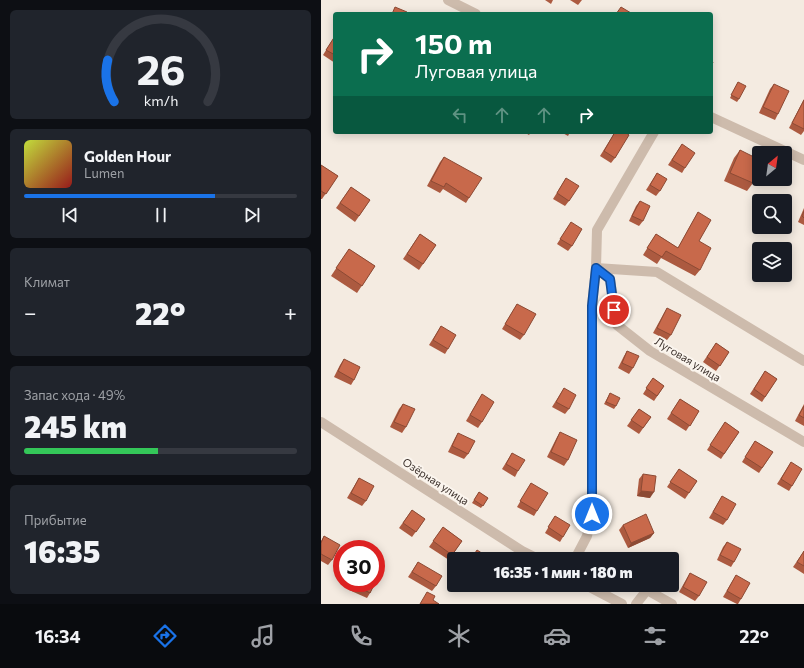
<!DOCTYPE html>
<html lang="ru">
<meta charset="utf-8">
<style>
body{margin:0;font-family:Commissioner,sans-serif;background:#20242c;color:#f1f3f6;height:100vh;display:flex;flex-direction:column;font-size:15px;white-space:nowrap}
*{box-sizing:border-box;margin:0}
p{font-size:13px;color:#9ea1a6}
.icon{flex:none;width:22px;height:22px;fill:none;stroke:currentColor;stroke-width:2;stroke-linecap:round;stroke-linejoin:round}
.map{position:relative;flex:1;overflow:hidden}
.drawer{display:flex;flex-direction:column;gap:10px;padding:10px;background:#0d0f14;width:321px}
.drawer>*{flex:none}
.hud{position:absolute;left:12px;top:12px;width:380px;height:122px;border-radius:4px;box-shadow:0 2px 10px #0003;background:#0b6e4f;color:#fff;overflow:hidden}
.needle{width:26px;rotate:29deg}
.fabs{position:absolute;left:431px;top:146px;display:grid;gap:8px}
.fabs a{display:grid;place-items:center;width:40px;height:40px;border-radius:4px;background:#171b24;box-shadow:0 2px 10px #0003;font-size:20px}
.speed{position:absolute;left:12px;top:540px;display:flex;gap:8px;font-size:20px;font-weight:700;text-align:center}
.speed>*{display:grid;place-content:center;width:52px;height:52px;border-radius:50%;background:#171b24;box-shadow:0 2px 10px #0003;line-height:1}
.speed .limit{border:6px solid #d22;background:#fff;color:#111}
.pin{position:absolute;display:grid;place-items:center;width:34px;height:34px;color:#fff;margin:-17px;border:2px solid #fff;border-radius:50%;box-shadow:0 1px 4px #0007}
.me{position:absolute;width:44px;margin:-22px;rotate:0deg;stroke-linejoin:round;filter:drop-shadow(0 0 3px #0008)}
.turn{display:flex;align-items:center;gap:14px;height:84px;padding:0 16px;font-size:18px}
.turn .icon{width:52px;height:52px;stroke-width:2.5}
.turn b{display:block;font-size:28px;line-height:34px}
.lanes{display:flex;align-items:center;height:38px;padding:0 16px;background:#0003;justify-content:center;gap:20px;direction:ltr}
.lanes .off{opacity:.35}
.big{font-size:30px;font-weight:800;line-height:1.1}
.drawer .tile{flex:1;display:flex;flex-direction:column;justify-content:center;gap:6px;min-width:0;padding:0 14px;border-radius:6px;background:#20242c}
.drawer .dial{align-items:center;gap:0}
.dial svg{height:104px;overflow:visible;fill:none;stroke:#363941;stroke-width:7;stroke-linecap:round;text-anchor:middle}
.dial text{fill:#f1f3f6;stroke:none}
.song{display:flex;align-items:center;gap:12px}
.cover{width:48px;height:48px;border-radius:6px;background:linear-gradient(135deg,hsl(70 70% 55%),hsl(0 70% 35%))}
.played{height:4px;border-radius:2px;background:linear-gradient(90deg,#1a73e8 70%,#363941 70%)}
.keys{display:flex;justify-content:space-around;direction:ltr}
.heat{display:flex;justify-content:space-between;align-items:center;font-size:22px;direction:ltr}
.charge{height:6px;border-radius:3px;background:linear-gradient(90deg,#34c759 49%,#363941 0)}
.trip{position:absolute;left:126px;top:552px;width:232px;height:40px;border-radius:4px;background:#171b24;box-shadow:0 2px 10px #0003;font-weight:800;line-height:40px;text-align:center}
.tabs{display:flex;height:64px;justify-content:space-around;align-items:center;background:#090b0e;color:#9ea1a6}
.tabs .icon{width:28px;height:28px}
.tabs .active{color:#1a73e8}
.tabs b{font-size:18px;color:#f1f3f6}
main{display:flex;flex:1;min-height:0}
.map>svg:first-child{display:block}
</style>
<main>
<section class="drawer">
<div class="tile dial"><svg viewBox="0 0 100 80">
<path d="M14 69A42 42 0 1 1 86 69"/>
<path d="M14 69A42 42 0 0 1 9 37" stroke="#1a73e8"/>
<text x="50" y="56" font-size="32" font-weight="700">26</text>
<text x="50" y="72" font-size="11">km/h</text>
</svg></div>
<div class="tile">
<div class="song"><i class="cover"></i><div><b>Golden Hour</b><p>Lumen</p></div></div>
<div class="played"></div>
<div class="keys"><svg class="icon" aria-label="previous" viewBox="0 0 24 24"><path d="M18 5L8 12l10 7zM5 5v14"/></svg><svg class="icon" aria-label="pause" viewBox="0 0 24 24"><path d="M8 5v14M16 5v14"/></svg><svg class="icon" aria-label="next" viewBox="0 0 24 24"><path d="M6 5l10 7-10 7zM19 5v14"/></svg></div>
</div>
<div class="tile"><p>Климат</p>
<div class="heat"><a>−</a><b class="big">22°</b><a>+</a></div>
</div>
<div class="tile"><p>Запас хода · 49%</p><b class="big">245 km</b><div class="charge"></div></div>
<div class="tile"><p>Прибытие</p><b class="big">16:35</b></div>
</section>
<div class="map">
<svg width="483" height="604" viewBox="0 0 483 604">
<rect width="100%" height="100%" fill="#f4ebe1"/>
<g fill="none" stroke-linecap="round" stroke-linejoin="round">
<g stroke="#cdbbac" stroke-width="10">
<polyline points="127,0 155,14"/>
<polyline points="390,117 483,160"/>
<polyline points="333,132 276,230 275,268 289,279 296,325 329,351 483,442"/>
<polyline points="0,422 201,551 217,559"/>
<polyline points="254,559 266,536 271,514 271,306 275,268 336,272 483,361"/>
<polyline points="265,585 301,604"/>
<polyline points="315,604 326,590 351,604"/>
</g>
</g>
<g fill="#ac5a40">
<polygon points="224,0 232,0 230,4"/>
<polygon points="249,0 261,0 257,5"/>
<polygon points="14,36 14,63 2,55"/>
<polygon points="417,82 418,99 416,102 409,98"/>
<polygon points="453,84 457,114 454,120 438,113 449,89"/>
<polygon points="483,99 483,131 480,135 468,128"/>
<polygon points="203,132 210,132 208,135"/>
<polygon points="240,132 249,132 247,136"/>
<polygon points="294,132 304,132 294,158 290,163 279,156"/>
<polygon points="361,144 364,168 361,173 347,165"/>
<polygon points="419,150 435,163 432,183 426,191 403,181 413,158"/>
<polygon points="123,157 148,198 145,203 122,189 119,193 106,186 119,162"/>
<polygon points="0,165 17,176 1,199 0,199"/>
<polygon points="336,173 339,191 335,196 325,190"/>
<polygon points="245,178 248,201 244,206 232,199"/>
<polygon points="30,187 49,200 34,222 15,208"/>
<polygon points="319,201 322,221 318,226 308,221 315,206"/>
<polygon points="483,208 483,225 477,222"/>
<polygon points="377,212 379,270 374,276 340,258 336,264 322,255 335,234 357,248 373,219"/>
<polygon points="250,222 251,246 247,251 236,244"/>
<polygon points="99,234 115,245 98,270 82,259"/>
<polygon points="28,249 54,266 36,293 10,276"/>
<polygon points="196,304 203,335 199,340 181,329"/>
<polygon points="346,308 350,335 346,340 332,333 343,313"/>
<polygon points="120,326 127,349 124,354 108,345"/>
<polygon points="395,343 408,352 395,371 382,362"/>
<polygon points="306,351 312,368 308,374 297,368 303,356"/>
<polygon points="23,359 33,380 30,385 13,377 19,365"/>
<polygon points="444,371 456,379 441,402 429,394"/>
<polygon points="332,378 343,386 333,401 322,394"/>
<polygon points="243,388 248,409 244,414 231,407"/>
<polygon points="289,393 295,406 293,409 283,404"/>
<polygon points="161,394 161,422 157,428 145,421"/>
<polygon points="359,399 378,411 365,431 346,419"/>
<polygon points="82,404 85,427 81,433 69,427 78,409"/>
<polygon points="483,404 483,426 474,421"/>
<polygon points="318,409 330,417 318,434 306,426"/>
<polygon points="404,422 418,432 400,459 386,450"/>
<polygon points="239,432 247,460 243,466 226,457 236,437"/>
<polygon points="137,433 147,454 143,459 127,452 134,438"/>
<polygon points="434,441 452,452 438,473 421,462"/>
<polygon points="191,453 197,471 194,477 181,469"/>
<polygon points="470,462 471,486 468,491 456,484"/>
<polygon points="358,469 376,481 364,499 346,487"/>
<polygon points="322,474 329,498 316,496 318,479"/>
<polygon points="38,478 45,501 41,506 26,498"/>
<polygon points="210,483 216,511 213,516 196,507"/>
<polygon points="158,492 167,498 160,508 151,503"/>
<polygon points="401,496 406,520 402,525 388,518"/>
<polygon points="91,510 104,519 91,537 78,528"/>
<polygon points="234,516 242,537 239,542 224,533"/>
<polygon points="302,525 333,533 329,538 307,548 298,530"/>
<polygon points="122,527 141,541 128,560 108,547"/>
<polygon points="3,536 11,560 7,565 0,561 0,541"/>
<polygon points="406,542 413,562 410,567 396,560 402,547"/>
<polygon points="483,551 483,574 472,567"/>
<polygon points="97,562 115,586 111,591 87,577"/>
<polygon points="369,573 378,596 374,601 358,592 366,578"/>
<polygon points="415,575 420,599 417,604 416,604 402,597"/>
<polygon points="31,583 54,583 49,593 46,598 28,590"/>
</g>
<g fill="#8c4a34">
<polygon points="320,491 333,492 329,498 316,496"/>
<polygon points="333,533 329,538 307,548 310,543"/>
</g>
<g fill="#c8694b" stroke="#8c4a34">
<polygon points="74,7 86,12 85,14 71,14"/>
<polygon points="300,7 310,13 309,14 295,14"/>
<polygon points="14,36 14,55 5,50"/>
<polygon points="390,61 392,62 390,67"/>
<polygon points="417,82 425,86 418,99 410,95"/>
<polygon points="453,84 468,91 457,114 442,107"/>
<polygon points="483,100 483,129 471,123"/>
<polygon points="294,132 304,132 308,135 294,158 283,151"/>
<polygon points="361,144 374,153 364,168 351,160"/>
<polygon points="419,150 437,159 435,163 438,165 438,168 432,183 409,173"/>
<polygon points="123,157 161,178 148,198 125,183 123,187 110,181"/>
<polygon points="0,165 17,176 5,194 0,191"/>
<polygon points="336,173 346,179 339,191 329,185"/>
<polygon points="245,178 258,186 248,201 236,193"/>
<polygon points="30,187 49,200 38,216 19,203"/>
<polygon points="319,201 329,206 322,221 311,216"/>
<polygon points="483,211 483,218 481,216"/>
<polygon points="377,212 390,220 378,241 390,248 379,270 345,251 341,257 326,248 335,234 357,248"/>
<polygon points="250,222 261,229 251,246 239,239"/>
<polygon points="99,234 115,245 102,264 86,254"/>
<polygon points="28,249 54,266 41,286 15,268"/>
<polygon points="196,304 215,314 203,335 184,324"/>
<polygon points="346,308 360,315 350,335 336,328"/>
<polygon points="120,326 135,335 127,349 112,340"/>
<polygon points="395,343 408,352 399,366 386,357"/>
<polygon points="306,351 318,356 312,368 301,363"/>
<polygon points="23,359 39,367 33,380 17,371"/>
<polygon points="444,371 456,379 444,397 433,389"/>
<polygon points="332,378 343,386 336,396 325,388"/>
<polygon points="243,388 255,395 248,409 235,402"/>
<polygon points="289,393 299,398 295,406 285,402"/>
<polygon points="161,394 173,402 161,422 149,415"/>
<polygon points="359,399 378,411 369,426 350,413"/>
<polygon points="82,404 94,409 85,427 73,422"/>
<polygon points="483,406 483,418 478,415"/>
<polygon points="318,409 330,417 322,428 310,420"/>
<polygon points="404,422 418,432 403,454 389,445"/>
<polygon points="239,432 256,440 247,460 230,452"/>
<polygon points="137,433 154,441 147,454 131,446"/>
<polygon points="434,441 452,452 441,468 424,457"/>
<polygon points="191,453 204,460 197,471 185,464"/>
<polygon points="470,462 481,469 471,486 460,479"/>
<polygon points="358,469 376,481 368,493 349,482"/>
<polygon points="322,474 335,476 333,492 320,491"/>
<polygon points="38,478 53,486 45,501 30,493"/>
<polygon points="210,483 227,493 216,511 199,501"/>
<polygon points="158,492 167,498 162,506 153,500"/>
<polygon points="401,496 415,504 406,520 392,512"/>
<polygon points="91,510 104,519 95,532 82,523"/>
<polygon points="325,514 333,533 310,543 302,525"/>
<polygon points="234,516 249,525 242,537 227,527"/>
<polygon points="122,527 141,541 131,555 112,541"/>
<polygon points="3,536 19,545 11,560 0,554 0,543"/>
<polygon points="406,542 420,549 413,562 399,555"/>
<polygon points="156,550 170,559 150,559"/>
<polygon points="483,551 483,566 476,562"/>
<polygon points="97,562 121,576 115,586 91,572"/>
<polygon points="55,573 58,574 55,581"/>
<polygon points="369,573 386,582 378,596 362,587"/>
<polygon points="415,575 429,583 420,599 406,591"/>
<polygon points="33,583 54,583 49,593 32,584"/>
<polygon points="106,592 114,596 112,600 118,604 99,604"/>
</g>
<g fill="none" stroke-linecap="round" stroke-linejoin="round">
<defs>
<polyline id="route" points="271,514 271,306 275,268 289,279 293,310"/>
</defs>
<use href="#route" stroke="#114b97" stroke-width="10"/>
<use href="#route" stroke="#1a73e8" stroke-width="7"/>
</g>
<g text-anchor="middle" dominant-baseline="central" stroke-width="4" stroke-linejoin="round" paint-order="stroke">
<g font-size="11" fill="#3b302b" stroke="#fbf5ee">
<text transform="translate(367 359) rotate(31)">Луговая улица</text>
<text transform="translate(115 481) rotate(33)">Озёрная улица</text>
</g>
</g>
</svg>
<div class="fabs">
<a><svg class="needle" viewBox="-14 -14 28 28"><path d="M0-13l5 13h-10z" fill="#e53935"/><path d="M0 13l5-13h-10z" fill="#9ea1a6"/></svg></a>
<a><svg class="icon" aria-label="search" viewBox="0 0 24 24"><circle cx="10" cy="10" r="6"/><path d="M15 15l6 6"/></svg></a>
<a><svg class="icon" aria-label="layers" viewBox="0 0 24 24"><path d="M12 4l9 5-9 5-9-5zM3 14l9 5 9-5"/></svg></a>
</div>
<div class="speed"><div class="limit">30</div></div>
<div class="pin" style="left:293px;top:310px;background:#d93025"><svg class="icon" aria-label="arrive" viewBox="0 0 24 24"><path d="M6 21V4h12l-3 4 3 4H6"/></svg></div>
<svg class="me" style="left:271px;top:514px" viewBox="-20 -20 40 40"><circle r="17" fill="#1a73e8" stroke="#fff" stroke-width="3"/><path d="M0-11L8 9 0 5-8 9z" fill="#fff"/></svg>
<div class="trip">16:35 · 1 мин · 180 m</div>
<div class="hud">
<div class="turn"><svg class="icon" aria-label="right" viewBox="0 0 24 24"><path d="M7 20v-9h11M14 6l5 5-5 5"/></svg><div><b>150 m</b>Луговая улица</div></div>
<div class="lanes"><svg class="icon off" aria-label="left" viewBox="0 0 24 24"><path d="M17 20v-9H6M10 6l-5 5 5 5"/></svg><svg class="icon off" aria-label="ahead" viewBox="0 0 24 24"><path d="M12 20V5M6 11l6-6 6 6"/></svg><svg class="icon off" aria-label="ahead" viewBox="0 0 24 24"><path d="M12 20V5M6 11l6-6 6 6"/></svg><svg class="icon" aria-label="right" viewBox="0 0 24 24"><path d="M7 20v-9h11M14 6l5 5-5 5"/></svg></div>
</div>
</div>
</main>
<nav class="tabs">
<b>16:34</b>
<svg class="icon active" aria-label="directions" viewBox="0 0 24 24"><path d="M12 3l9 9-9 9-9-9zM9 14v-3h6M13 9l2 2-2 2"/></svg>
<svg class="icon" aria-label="music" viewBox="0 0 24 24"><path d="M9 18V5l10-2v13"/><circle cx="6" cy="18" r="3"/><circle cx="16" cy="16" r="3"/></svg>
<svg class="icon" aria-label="phone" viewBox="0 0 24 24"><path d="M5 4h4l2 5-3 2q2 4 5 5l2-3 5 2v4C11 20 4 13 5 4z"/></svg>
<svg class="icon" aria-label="climate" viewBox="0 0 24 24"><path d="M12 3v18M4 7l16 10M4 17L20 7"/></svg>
<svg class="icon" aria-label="car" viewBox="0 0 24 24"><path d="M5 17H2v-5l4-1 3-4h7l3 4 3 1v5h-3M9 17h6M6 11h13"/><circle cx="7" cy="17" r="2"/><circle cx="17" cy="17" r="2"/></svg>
<svg class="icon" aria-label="filters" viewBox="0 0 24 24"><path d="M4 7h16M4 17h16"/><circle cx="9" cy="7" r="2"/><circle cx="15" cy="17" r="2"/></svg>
<b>22°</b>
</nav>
